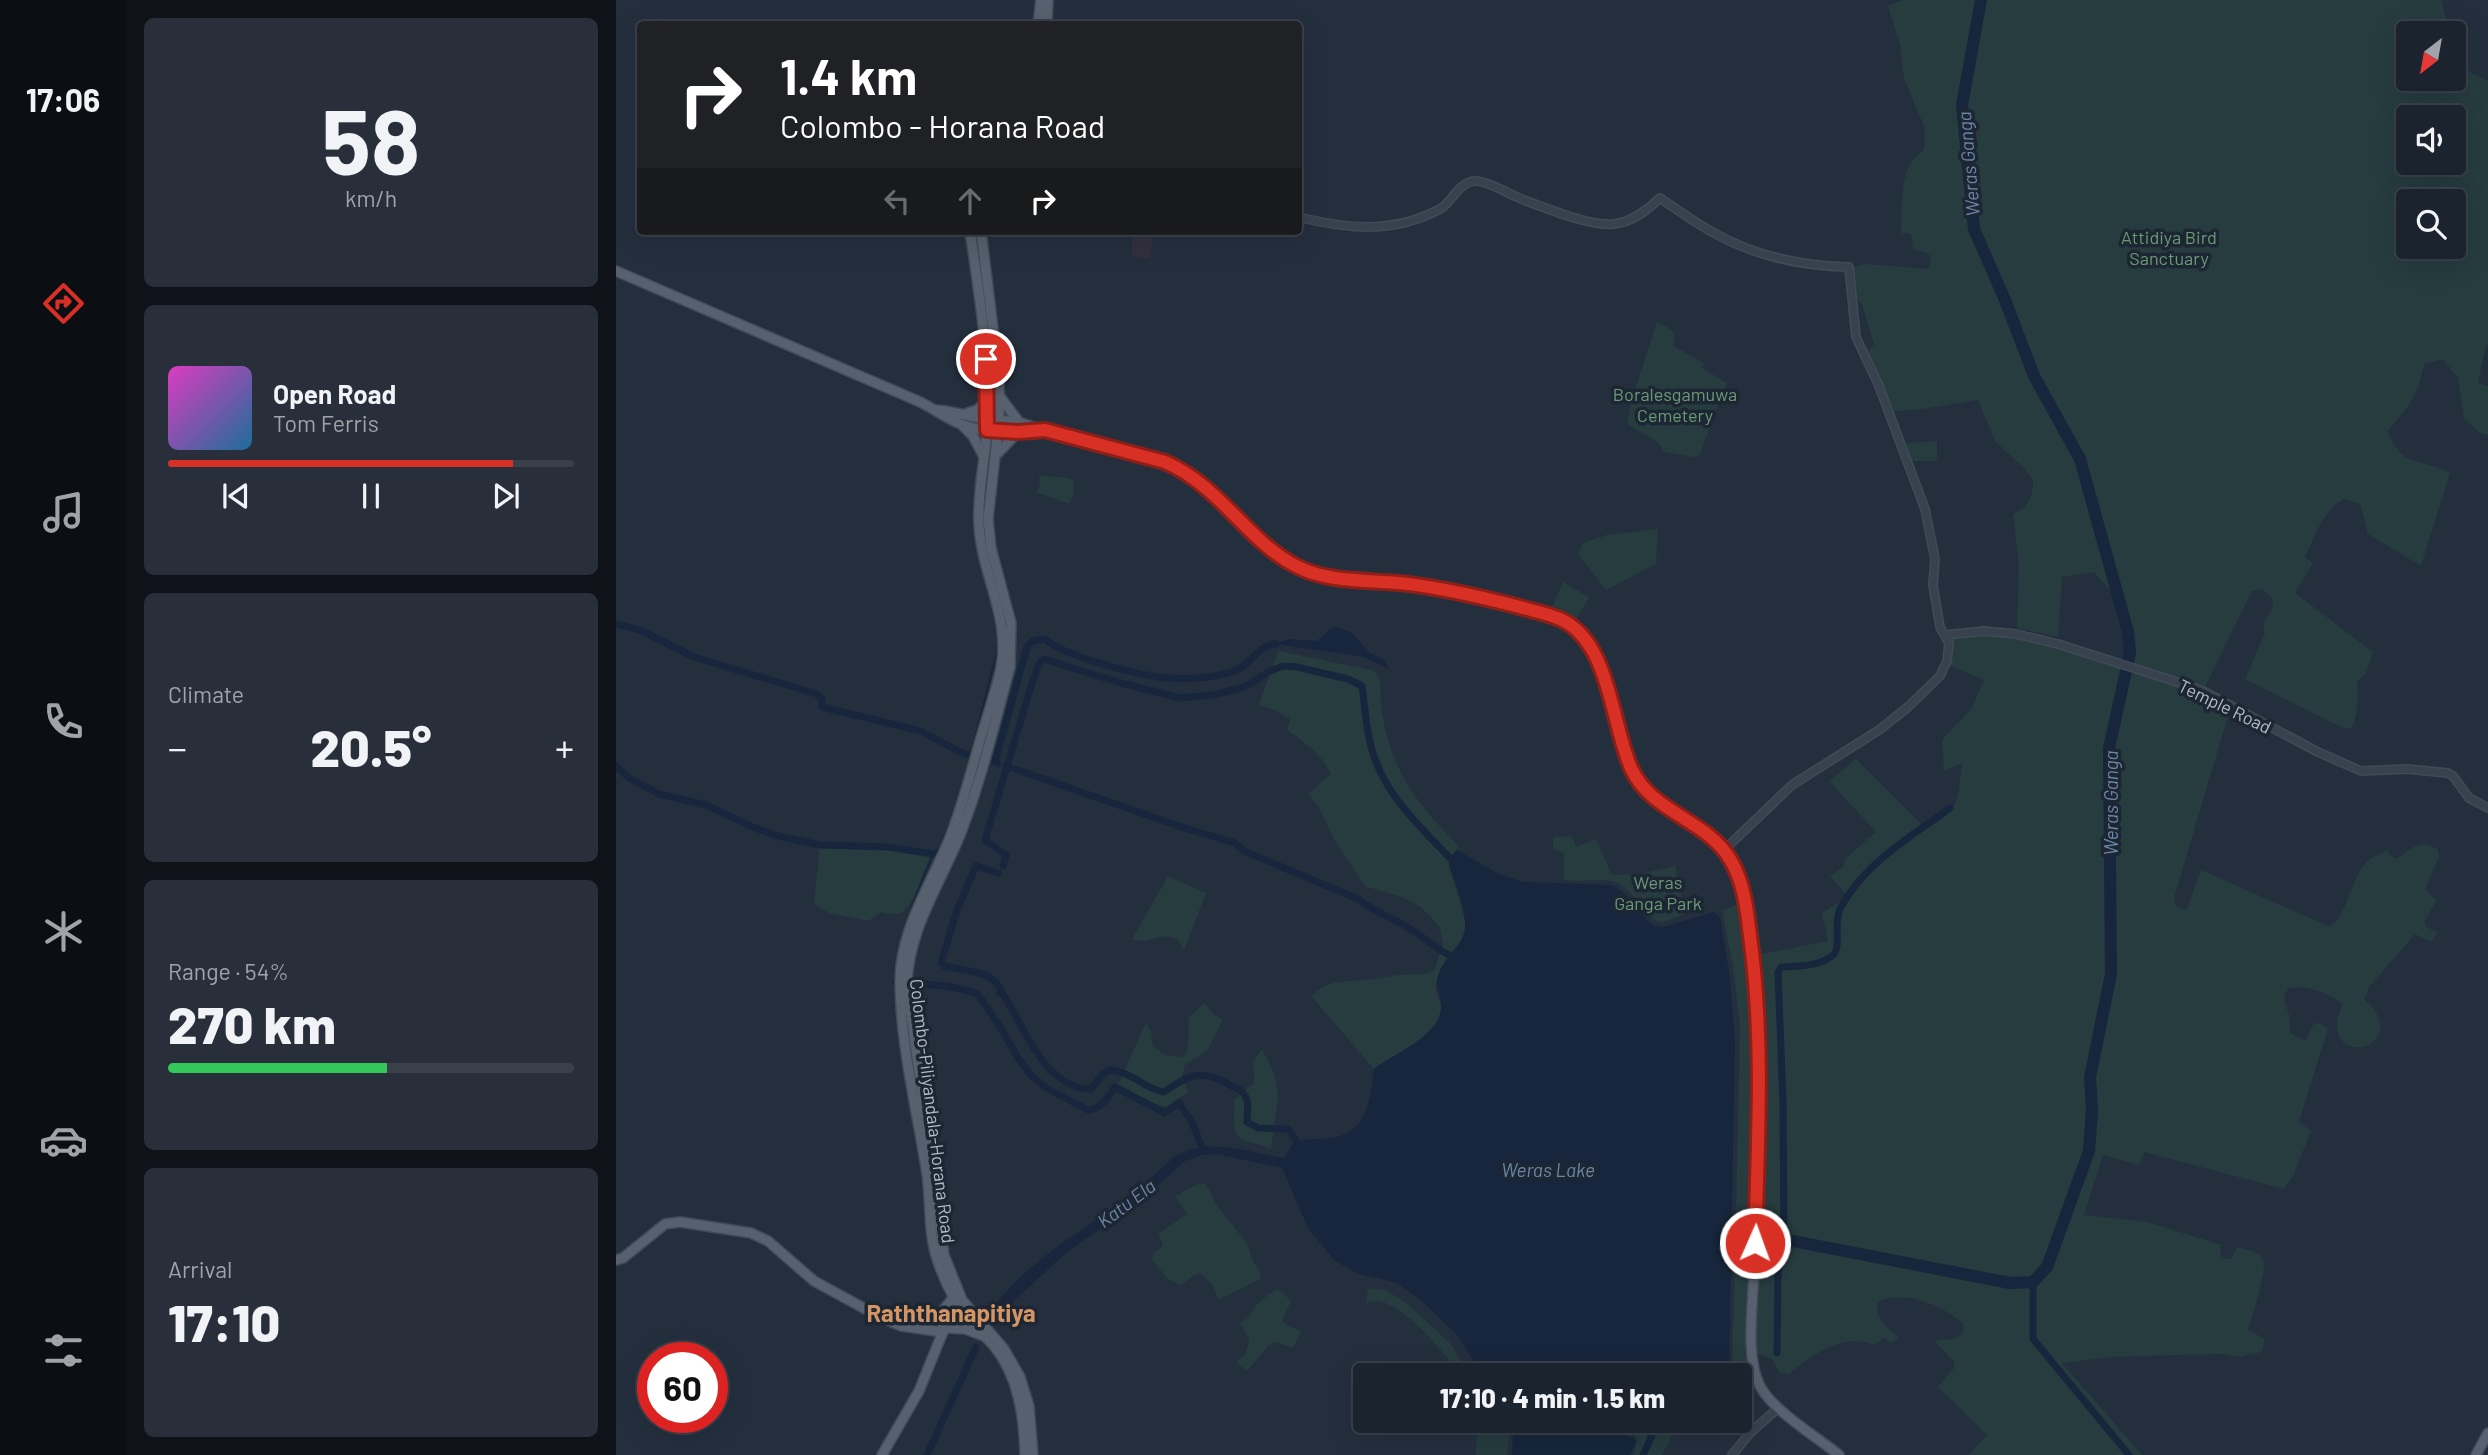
<!DOCTYPE html>
<meta charset="utf-8">
<style>
body{margin:0;font-family:Barlow,sans-serif;background:#282f3a;color:#f1f3f6;height:100vh;display:flex;flex-direction:column;font-size:26px;white-space:nowrap}
*{box-sizing:border-box;margin:0}
p{font-size:23px;color:#a0a4aa}
.icon{flex:none;width:38px;height:38px;fill:none;stroke:currentColor;stroke-width:2;stroke-linecap:round;stroke-linejoin:round}
.map{position:relative;flex:1;overflow:hidden}
.panel{display:flex;flex-direction:column;gap:18px;padding:18px;background:#0f1319;width:490px}
.panel>*{flex:none}
.top-card{position:absolute;left:21px;top:21px;width:665px;height:214px;border-radius:7px;box-shadow:0 7px 28px #0002,0 0 0 2px #39404a;background:#202124;color:#fff;overflow:hidden}
.needle{width:46px;rotate:211deg}
.tools{position:absolute;left:1780px;top:21px;display:grid;gap:14px}
.tools a{display:grid;place-items:center;width:70px;height:70px;border-radius:7px;background:#1b232e;box-shadow:0 7px 28px #0002,0 0 0 2px #39404a;font-size:35px}
.speed{position:absolute;left:21px;top:1342px;display:flex;gap:14px;font-size:35px;font-weight:700;text-align:center}
.speed>*{display:grid;place-content:center;width:91px;height:91px;border-radius:50%;background:#1b232e;box-shadow:0 7px 28px #0002,0 0 0 2px #39404a;line-height:1}
.speed .limit{border:10px solid #d22;background:#fff;color:#111}
.pin{position:absolute;display:grid;place-items:center;width:60px;height:60px;color:#fff;margin:-30px;border:4px solid #fff;border-radius:50%;box-shadow:0 2px 7px #0007}
.me{position:absolute;width:77px;margin:-38px;rotate:2deg;stroke-linejoin:round;filter:drop-shadow(0 0 5px #0008)}
.turn{display:flex;align-items:center;gap:24px;height:147px;padding:0 28px;font-size:32px}
.turn .icon{width:91px;height:91px;stroke-width:2.5}
.turn b{display:block;font-size:49px;line-height:60px}
.lanes{display:flex;align-items:center;height:66px;padding:0 28px;background:#0003;justify-content:center;gap:35px;direction:ltr}
.lanes .off{opacity:.35}
.big{font-size:52px;font-weight:800;line-height:1.1}
.panel .card{flex:1;display:flex;flex-direction:column;justify-content:center;gap:10px;min-width:0;padding:0 24px;border-radius:10px;background:#282f3a}
.panel .dial{align-items:center;gap:0}
.dial b{font-size:91px;line-height:1}
.song{display:flex;align-items:center;gap:21px}
.cover{width:84px;height:84px;border-radius:10px;background:linear-gradient(135deg,hsl(310 70% 55%),hsl(200 70% 35%))}
.played{height:7px;border-radius:4px;background:linear-gradient(90deg,#d93025 85%,#39404a 85%)}
.keys{display:flex;justify-content:space-around;direction:ltr}
.heat{display:flex;justify-content:space-between;align-items:center;font-size:38px;direction:ltr}
.charge{height:10px;border-radius:5px;background:linear-gradient(90deg,#34c759 54%,#39404a 0)}
.trip{position:absolute;left:737px;top:1363px;width:399px;height:70px;border-radius:7px;background:#1b232e;box-shadow:0 7px 28px #0002,0 0 0 2px #39404a;font-weight:800;line-height:70px;text-align:center}
main{display:flex;flex:1;min-height:0}
.menu{display:flex;flex-direction:column;width:126px;justify-content:space-around;align-items:center;background:#0b0e12;color:#a0a4aa}
.menu .icon{width:49px;height:49px}
.menu .current{color:#d93025}
.menu b{font-size:32px;color:#f1f3f6}
.map>svg:first-child{display:block}
</style>
<main>
<nav class="menu">
<b>17:06</b>
<svg class="icon current" aria-label="directions" viewBox="0 0 24 24"><path d="M12 3l9 9-9 9-9-9zM9 14v-3h6M13 9l2 2-2 2"/></svg>
<svg class="icon" aria-label="music" viewBox="0 0 24 24"><path d="M9 18V5l10-2v13"/><circle cx="6" cy="18" r="3"/><circle cx="16" cy="16" r="3"/></svg>
<svg class="icon" aria-label="phone" viewBox="0 0 24 24"><path d="M5 4h4l2 5-3 2q2 4 5 5l2-3 5 2v4C11 20 4 13 5 4z"/></svg>
<svg class="icon" aria-label="climate" viewBox="0 0 24 24"><path d="M12 3v18M4 7l16 10M4 17L20 7"/></svg>
<svg class="icon" aria-label="car" viewBox="0 0 24 24"><path d="M5 17H2v-5l4-1 3-4h7l3 4 3 1v5h-3M9 17h6M6 11h13"/><circle cx="7" cy="17" r="2"/><circle cx="17" cy="17" r="2"/></svg>
<svg class="icon" aria-label="filters" viewBox="0 0 24 24"><path d="M4 7h16M4 17h16"/><circle cx="9" cy="7" r="2"/><circle cx="15" cy="17" r="2"/></svg>
</nav>
<section class="panel">
<div class="card dial"><b>58</b><p>km/h</p></div>
<div class="card">
<div class="song"><i class="cover"></i><div><b>Open Road</b><p>Tom Ferris</p></div></div>
<div class="played"></div>
<div class="keys"><svg class="icon" aria-label="previous" viewBox="0 0 24 24"><path d="M18 5L8 12l10 7zM5 5v14"/></svg><svg class="icon" aria-label="pause" viewBox="0 0 24 24"><path d="M8 5v14M16 5v14"/></svg><svg class="icon" aria-label="next" viewBox="0 0 24 24"><path d="M6 5l10 7-10 7zM19 5v14"/></svg></div>
</div>
<div class="card"><p>Climate</p>
<div class="heat"><a>−</a><b class="big">20.5°</b><a>+</a></div>
</div>
<div class="card"><p>Range · 54%</p><b class="big">270 km</b><div class="charge"></div></div>
<div class="card"><p>Arrival</p><b class="big">17:10</b></div>
</section>
<div class="map">
<svg width="1872" height="1455" viewBox="0 0 1872 1455">
<rect width="100%" height="100%" fill="#242f3e"/>
<polygon fill="#32303f" points="516,231 538,231 533,258 516,256"/>
<g fill="#263c3f" fill-rule="evenodd">
<path d="M1287,0H1825L1834,33H1792V79H1838V42L1848,69L1872,81V345H1870L1862,383L1872,386V435L1864,433L1848,419L1842,378L1827,359L1808,364C1802,396 1793,406 1772,431C1787,470 1803,456 1834,473L1805,566L1752,534L1744,504L1728,499C1707,510 1699,536 1689,557L1697,563L1679,593L1757,652L1750,674L1741,681C1743,696 1742,715 1735,729L1725,727L1629,679L1649,633L1647,623C1653,615 1658,610 1657,599L1646,589L1636,591L1587,691L1615,706L1558,898L1560,906L1567,910L1571,909L1585,870L1714,927C1733,912 1736,875 1751,862C1756,857 1765,854 1771,850L1774,855L1781,859C1795,848 1806,838 1822,850L1823,857L1809,889L1821,901L1809,920L1810,926L1821,933L1818,939L1813,941L1799,934L1753,987L1748,999C1753,1004 1760,1010 1762,1017C1776,1050 1720,1061 1721,1024C1721,1017 1725,1010 1727,1003C1709,993 1694,985 1673,988C1664,999 1670,1003 1673,1015C1674,1020 1674,1027 1674,1033L1689,1041L1698,1023L1705,1024L1712,1028L1683,1122L1695,1131L1677,1176L1668,1189L1528,1152L1524,1164L1522,1165L1487,1155L1468,1215L1532,1222L1605,1245L1604,1255L1609,1259H1615L1621,1247C1629,1249 1643,1251 1647,1259C1652,1269 1636,1317 1632,1330L1649,1339L1646,1352L1621,1357L1610,1354L1563,1355L1493,1357L1446,1363L1526,1455H1352L1371,1435L1322,1387L1338,1368V1362L1318,1340L1338,1339L1346,1333L1348,1325C1327,1305 1289,1289 1261,1302C1260,1319 1269,1327 1283,1337L1275,1343L1268,1338L1258,1345C1227,1332 1198,1354 1173,1374L1164,1373L1156,1359L1137,1352L1138,1370L1124,1376L1116,1375L1119,1243H1139V1262L1151,1266L1160,1258L1161,1251L1156,1240L1155,1212H1149L1148,1219L1120,1218L1124,1025L1117,967L1106,911L1129,901L1137,956L1212,941L1206,913L1224,902L1229,893L1214,876L1227,867L1230,858L1260,832L1213,781L1240,759L1310,829C1346,809 1341,800 1346,763L1328,771L1326,740L1355,709L1368,680L1330,664L1333,648L1329,635L1400,634L1513,666L1512,632L1503,600L1478,572L1446,577L1442,637L1401,628L1403,564L1397,514C1413,507 1417,498 1417,480L1408,468L1379,441L1362,400L1307,409L1273,412L1251,354L1258,344L1246,304L1236,294L1233,267L1250,264L1311,269L1315,262L1313,254L1297,249L1295,235L1291,233H1285C1286,215 1284,176 1296,161C1299,157 1304,153 1308,150L1309,129L1288,78L1284,45L1272,6ZM1792,117H1838V163H1792ZM1792,201H1838V247H1792Z"/>
<path d="M1041,321L1055,330L1059,335L1057,346L1088,363L1086,368L1111,383L1104,398L1084,455L1077,457L1048,452C1042,437 1023,434 1011,423L1015,403Z"/>
<polygon points="1321,441 1321,461 1289,461 1283,444"/>
<polygon points="423,476 446,477 457,480 458,493 453,504 420,492 424,485"/>
<polygon points="1042,529 1040,564 990,590 962,554 967,543 991,535"/>
<polygon points="947,582 973,597 957,624 934,612"/>
<path d="M662,651L756,670L762,675C766,689 764,704 767,718C778,778 804,805 843,847C840,851 835,855 834,860C831,868 848,909 849,922C851,942 835,948 828,964C825,970 819,983 820,990C821,997 826,1002 825,1010C820,1038 777,1054 758,1069L696,997C708,978 737,982 757,979C766,978 776,975 785,975C797,974 806,976 818,971L827,944L824,927L806,908L788,898L749,886L719,841L702,806L692,794L715,774C706,755 689,742 671,730L674,719L659,710L643,705Z"/>
<path d="M956,836L960,847L980,839L996,875L1025,874L1059,866L1069,914L1046,923C1025,917 1019,890 999,882C984,877 964,884 948,879V853L937,849V837Z"/>
<path d="M204,845L273,847L317,854L313,859C308,871 296,912 282,914C277,915 270,913 265,912L252,921L213,913L198,904Z"/>
<path d="M552,876L590,893L568,950C556,922 536,947 516,939Z"/>
<polygon points="588,1003 598,1015 607,1019 592,1049 569,1065 565,1080 573,1091 550,1107 535,1102 502,1084 530,1023 535,1031 537,1046 549,1055 568,1057 572,1047 573,1018"/>
<path d="M646,1049L658,1073L662,1097L655,1150C642,1140 621,1147 618,1125C617,1117 620,1109 617,1101L638,1083L637,1061Z"/>
<polygon points="582,1184 590,1184 600,1204 632,1245 637,1262 644,1272 644,1279 602,1300 596,1284 584,1273 578,1275 565,1285 552,1279 536,1260 537,1253 547,1246 542,1234 571,1214 559,1196"/>
<path d="M752,1288L769,1290L789,1302L834,1343L854,1375H845C829,1355 779,1289 750,1303Z"/>
<path d="M662,1289L675,1301L666,1322L685,1332L677,1348L661,1342L653,1345L631,1371L620,1362L630,1354L633,1340L624,1323C634,1319 634,1312 641,1305C647,1298 654,1293 662,1289Z"/>
<path d="M861,1421H1033L1032,1426L1038,1427L1040,1421H1049L1045,1428L1059,1430L1046,1455H1017L1022,1439L1018,1436L930,1422C918,1425 906,1424 894,1429L891,1455H860Z"/>
</g>
<g fill="#17263c">
<polygon points="720,627 736,633 753,652 769,661 773,669 748,657 660,644 673,639 701,641 715,628"/>
<path d="M841,850L883,874L907,882L996,885L1009,894L1037,926L1047,927L1097,912L1104,917L1114,978L1119,1041L1113,1375H866L843,1337L805,1300L779,1282L742,1274L718,1260L692,1228L666,1168L600,1154L586,1155L569,1161L523,1202L451,1252L379,1318L373,1314C404,1265 468,1230 514,1196C530,1184 544,1169 559,1156C592,1137 632,1152 668,1158L678,1142C690,1138 703,1140 716,1138C752,1132 754,1099 758,1069C777,1054 821,1038 825,1010C828,991 814,991 825,968C834,952 851,942 849,922C848,908 843,893 838,879C837,875 833,869 833,864C833,858 837,854 841,850Z"/>
<polygon points="931,1424 1017,1437 1020,1442 1014,1455 896,1455 897,1432 901,1427"/>
</g>
<g fill="none" stroke-linecap="round" stroke-linejoin="round">
<g stroke="#17263c" stroke-width="2">
<polyline points="345,793 382,648"/>
<polyline points="296,906 317,854 324,847 335,822"/>
</g>
<g stroke="#17263c" stroke-width="7">
<polyline points="0,624 24,630 78,657 201,694 206,699 206,707 305,731 342,751 354,755"/>
<path d="M382,763L379,762L411,647L417,641L429,639C447,656 525,676 551,678C572,680 601,678 621,670C636,663 642,645 660,644"/>
<polyline points="0,766 13,778 43,794 90,805 139,828 162,836 204,845 273,847 317,854"/>
<path d="M390,766L566,827L619,843L628,851L742,899C757,912 774,916 791,927C806,936 817,947 833,955"/>
<path d="M387,866L390,855L369,840L417,680L424,662L428,659L505,683L564,698L597,695L629,687L652,672L667,666L681,667L732,679L746,686C749,707 750,730 756,750C769,795 803,826 834,858"/>
<path d="M382,873L360,866L341,910L325,963L328,966C347,970 380,971 386,993"/>
<path d="M280,982L331,986L361,993L383,1025L402,1058L415,1075L430,1088L472,1110C485,1109 492,1098 499,1087L549,1113L563,1103L576,1122L587,1150"/>
<path d="M383,993H386C408,1025 428,1089 475,1089L487,1074L494,1070C519,1073 528,1089 548,1092C572,1075 586,1068 614,1085C619,1087 626,1090 628,1094C634,1102 631,1113 631,1122L642,1128L672,1129L681,1141"/>
<polyline points="1417,1282 1417,1339 1513,1455"/>
<path d="M1161,1353L1162,1272L1168,1239L1167,1102L1162,973L1165,967C1180,966 1204,967 1217,955C1226,946 1217,923 1224,909C1247,864 1294,837 1334,808"/>
<polyline points="958,1424 1031,1431 1036,1436 1027,1455"/>
<polyline points="311,1455 360,1347"/>
</g>
<polyline stroke="#17263c" stroke-width="12" points="1120,1230 1394,1283 1417,1282 1431,1267 1473,1151 1476,1110 1474,1077 1495,974 1493,748 1514,653 1512,632 1464,459 1418,376 1389,300 1358,229 1346,105 1365,0"/>
<defs>
<g id="tertiary">
<path d="M682,217C732,229 777,234 824,209C837,202 843,180 861,181C874,182 889,192 901,197C916,204 931,208 946,214C990,228 1008,232 1044,198C1062,210 1079,223 1098,233C1139,256 1187,266 1233,267L1240,337L1263,386L1309,509L1319,559L1317,585L1324,627L1333,643L1331,661L1324,676L1292,707L1263,730L1176,785L1108,850"/>
<polyline points="1329,635 1368,631 1400,634 1442,644 1555,680 1587,691 1702,752 1745,771 1791,769 1832,773 1837,776 1853,798 1872,808"/>
<polyline points="1116,1455 1134,1433 1162,1408"/>
</g>
<g id="primary">
<polyline points="422,24 425,0"/>
<polyline points="431,24 432,0"/>
<path d="M354,231C363,292 373,354 372,416C371,452 361,488 363,524C365,574 395,617 385,668C379,695 369,722 362,748C353,779 345,810 333,840C314,886 283,932 284,984C285,1047 301,1111 311,1174C315,1202 312,1235 322,1262C330,1285 340,1305 356,1323C363,1331 371,1338 378,1346C403,1377 408,1417 409,1455"/>
<path d="M365,231L383,377V421L372,519L375,548L395,623L394,667C379,722 366,777 346,830C326,882 292,928 291,985L328,1255L346,1300L388,1349L404,1377L413,1406L417,1455"/>
<path d="M0,271L302,401C315,407 327,416 340,422C364,433 396,434 421,429"/>
<polyline points="385,398 403,422"/>
<path d="M320,410C336,411 352,416 368,419C378,421 389,420 400,422C409,423 415,427 423,429C468,441 540,451 578,477C614,503 648,556 689,571C717,580 749,580 778,583C819,586 858,595 898,605C913,609 930,612 945,619C996,644 994,723 1015,769C1041,823 1107,821 1125,884C1134,915 1136,949 1139,981C1148,1075 1141,1171 1138,1265C1138,1300 1128,1355 1144,1386C1155,1409 1202,1438 1223,1455"/>
<polyline points="349,414 361,410 372,401"/>
<polyline points="345,424 357,436 367,455"/>
<polyline points="382,453 402,432"/>
<polyline points="0,1260 7,1258 49,1224 64,1222 135,1233 152,1241 198,1281 264,1317 285,1326 320,1331 326,1334"/>
<polyline points="331,1328 349,1329 365,1335"/>
<polyline points="326,1333 328,1309 337,1298"/>
<polyline points="266,1455 303,1391 326,1334 342,1306"/>
<polyline points="1860,1455 1872,1433"/>
</g>
</defs>
<use href="#tertiary" stroke="#414a57" stroke-width="10"/>
<use href="#primary" stroke="#414a57" stroke-width="12"/>
<use href="#tertiary" stroke="#38414e" stroke-width="7"/>
<use href="#primary" stroke="#56606e" stroke-width="9"/>
</g>
<g fill="none" stroke-linecap="round" stroke-linejoin="round">
<defs>
<path id="route" d="M370,359L371,430L402,432L429,430L549,462C606,487 631,542 682,567C711,582 750,580 783,583C823,587 861,596 900,606C914,610 930,613 944,619C994,641 995,723 1015,768C1035,813 1090,819 1114,859C1128,882 1131,910 1134,936C1148,1037 1142,1141 1139,1243"/>
</defs>
<use href="#route" stroke="#8d1f18" stroke-width="18"/>
<use href="#route" stroke="#d93025" stroke-width="12"/>
</g>
<g text-anchor="middle" dominant-baseline="central" stroke-width="7" stroke-linejoin="round" paint-order="stroke">
<g font-size="18" fill="#6b9a76" stroke="#1d2633">
<text x="1553" y="237">Attidiya Bird<tspan x="1553" dy="21">Sanctuary</tspan></text>
<text x="1059" y="394">Boralesgamuwa<tspan x="1059" dy="21">Cemetery</tspan></text>
<text x="1042" y="882">Weras<tspan x="1042" dy="21">Ganga Park</tspan></text>
</g>
<g font-size="18" fill="#b4bcc9" stroke="#1d2633">
<text transform="translate(1609 706) rotate(26)">Temple Road</text>
<text transform="translate(317 1111) rotate(83)">Colombo-Piliyandala-Horana Road</text>
</g>
<g font-size="19" font-style="italic" fill="#6d86a8" stroke="#1d2633">
<text transform="translate(1352 164) rotate(-95)">Weras Ganga</text>
<text transform="translate(1494 803) rotate(-90)">Weras Ganga</text>
<text x="932" y="1169">Weras Lake</text>
<text transform="translate(510 1203) rotate(-37)">Katu Ela</text>
</g>
<g font-size="24" font-weight="bold" fill="#d59563" stroke="#1d2633">
<text x="335" y="1312">Raththanapitiya</text>
</g>
</g>
</svg>
<div class="tools">
<a><svg class="needle" viewBox="-14 -14 28 28"><path d="M0-13l5 13h-10z" fill="#e53935"/><path d="M0 13l5-13h-10z" fill="#a0a4aa"/></svg></a>
<a><svg class="icon" aria-label="sound" viewBox="0 0 24 24"><path d="M4 9h4l5-4v14l-5-4H4zM17 9q2 3 0 6"/></svg></a>
<a><svg class="icon" aria-label="search" viewBox="0 0 24 24"><circle cx="10" cy="10" r="6"/><path d="M15 15l6 6"/></svg></a>
</div>
<div class="speed"><div class="limit">60</div></div>
<div class="pin" style="left:370px;top:359px;background:#d93025"><svg class="icon" aria-label="arrive" viewBox="0 0 24 24"><path d="M6 21V4h12l-3 4 3 4H6"/></svg></div>
<svg class="me" style="left:1139px;top:1243px" viewBox="-20 -20 40 40"><circle r="17" fill="#d93025" stroke="#fff" stroke-width="3"/><path d="M0-11L8 9 0 5-8 9z" fill="#fff"/></svg>
<div class="trip">17:10 · 4 min · 1.5 km</div>
<div class="top-card">
<div class="turn"><svg class="icon" aria-label="right" viewBox="0 0 24 24"><path d="M7 20v-9h11M14 6l5 5-5 5"/></svg><div><b>1.4 km</b>Colombo - Horana Road</div></div>
<div class="lanes"><svg class="icon off" aria-label="left" viewBox="0 0 24 24"><path d="M17 20v-9H6M10 6l-5 5 5 5"/></svg><svg class="icon off" aria-label="ahead" viewBox="0 0 24 24"><path d="M12 20V5M6 11l6-6 6 6"/></svg><svg class="icon" aria-label="right" viewBox="0 0 24 24"><path d="M7 20v-9h11M14 6l5 5-5 5"/></svg></div>
</div>
</div>
</main>
